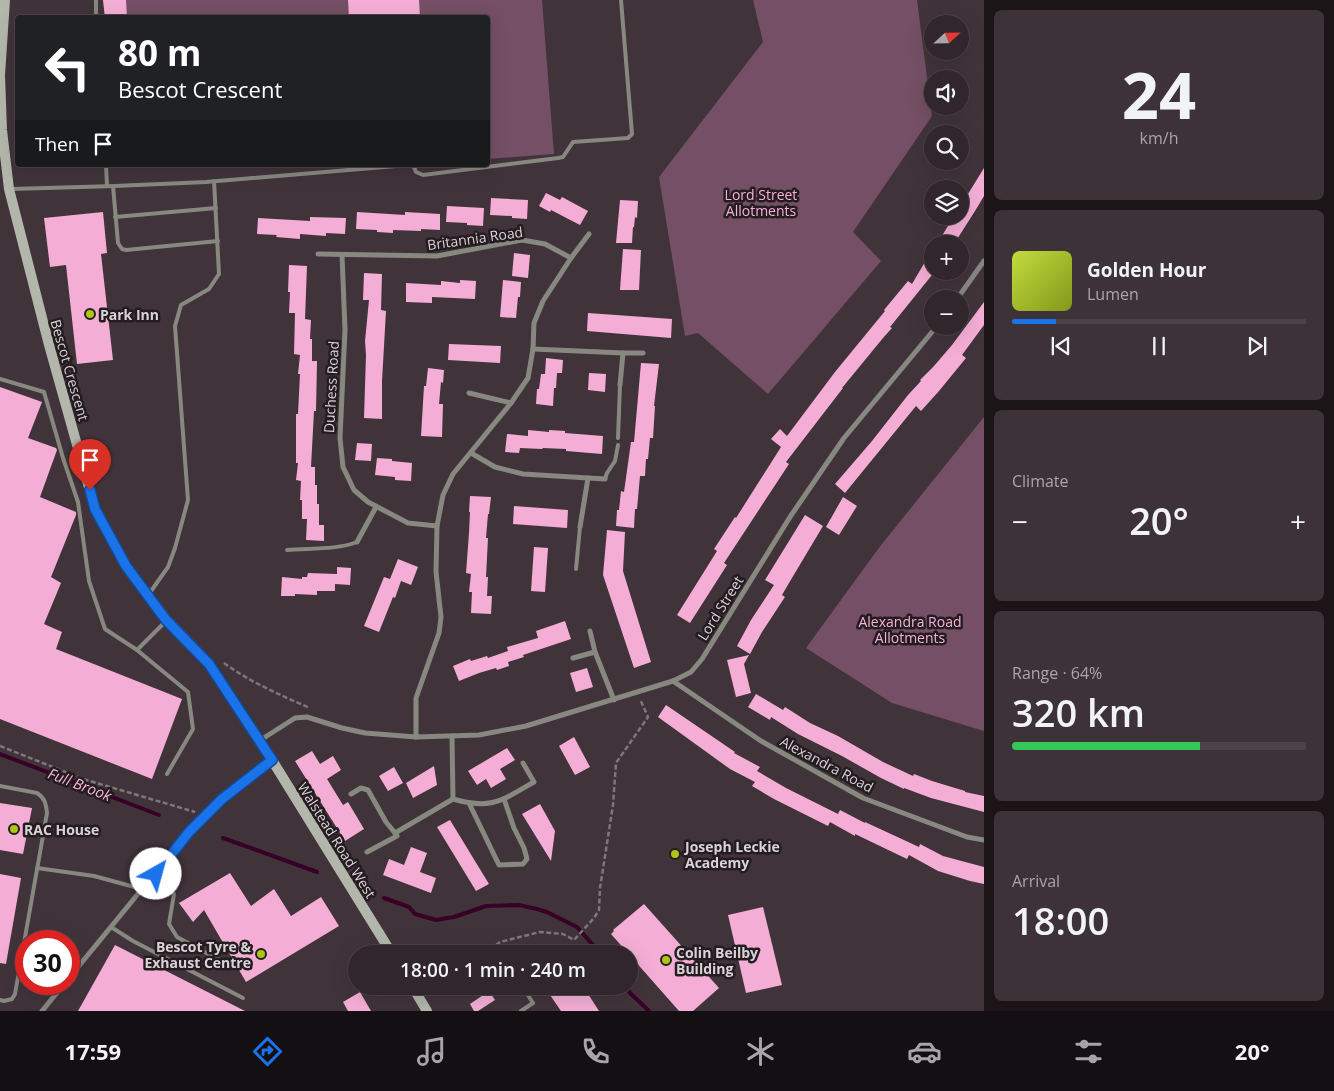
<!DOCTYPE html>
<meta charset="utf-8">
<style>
body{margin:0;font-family:"Open Sans",sans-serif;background:#3d3238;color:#f1f3f6;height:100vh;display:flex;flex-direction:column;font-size:19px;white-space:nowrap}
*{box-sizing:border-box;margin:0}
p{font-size:16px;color:#a8a5a9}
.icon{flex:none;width:28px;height:28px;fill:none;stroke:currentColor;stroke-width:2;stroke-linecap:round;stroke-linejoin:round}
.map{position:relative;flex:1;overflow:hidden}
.drawer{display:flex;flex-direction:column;gap:10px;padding:10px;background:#1b1518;width:350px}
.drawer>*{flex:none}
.hud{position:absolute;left:15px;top:15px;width:475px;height:152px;border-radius:5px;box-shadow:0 5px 20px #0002,0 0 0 1px #4c4348;background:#202124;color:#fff;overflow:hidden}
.needle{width:32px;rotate:68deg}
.buttons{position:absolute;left:924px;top:15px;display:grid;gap:10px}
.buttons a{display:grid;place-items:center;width:45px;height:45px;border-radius:50%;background:#31262c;box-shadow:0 5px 20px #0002,0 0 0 1px #4c4348;font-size:25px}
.speed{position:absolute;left:15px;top:930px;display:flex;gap:10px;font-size:25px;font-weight:700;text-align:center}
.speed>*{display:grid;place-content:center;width:65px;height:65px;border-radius:50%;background:#31262c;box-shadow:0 5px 20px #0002,0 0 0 1px #4c4348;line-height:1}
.speed .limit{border:8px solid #d22;background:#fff;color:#111}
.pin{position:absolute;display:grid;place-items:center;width:42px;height:42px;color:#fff;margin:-51px -21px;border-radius:50% 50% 50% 0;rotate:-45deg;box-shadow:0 0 5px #0007}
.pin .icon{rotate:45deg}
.me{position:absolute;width:55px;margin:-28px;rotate:38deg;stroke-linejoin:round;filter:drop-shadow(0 0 4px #0008)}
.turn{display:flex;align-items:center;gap:18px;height:105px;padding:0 20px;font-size:22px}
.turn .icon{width:65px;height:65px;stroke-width:2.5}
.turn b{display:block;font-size:35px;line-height:42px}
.then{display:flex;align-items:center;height:48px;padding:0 20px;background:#0003;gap:10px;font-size:19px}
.big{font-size:38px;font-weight:600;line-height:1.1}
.drawer .tile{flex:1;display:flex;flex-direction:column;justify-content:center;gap:8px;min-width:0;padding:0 18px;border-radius:8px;background:#3d3238}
.drawer .dial{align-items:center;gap:0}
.dial b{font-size:65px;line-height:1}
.song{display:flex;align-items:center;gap:15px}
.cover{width:60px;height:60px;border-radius:8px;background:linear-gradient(135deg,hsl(70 70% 55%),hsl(70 70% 35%))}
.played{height:5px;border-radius:2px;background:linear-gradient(90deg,#1a73e8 15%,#4c4348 15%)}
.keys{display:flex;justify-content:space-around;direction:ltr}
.heat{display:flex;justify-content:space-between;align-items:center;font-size:28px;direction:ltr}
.charge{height:8px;border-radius:4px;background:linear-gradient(90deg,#34c759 64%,#4c4348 0)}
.trip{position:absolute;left:348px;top:945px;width:290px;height:50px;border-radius:25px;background:#31262c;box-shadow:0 5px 20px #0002,0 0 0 1px #4c4348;font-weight:600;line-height:50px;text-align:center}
.tabs{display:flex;height:80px;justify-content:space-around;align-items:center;background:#140f12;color:#a8a5a9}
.tabs .icon{width:35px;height:35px}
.tabs .current{color:#1a73e8}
.tabs b{font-size:22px;color:#f1f3f6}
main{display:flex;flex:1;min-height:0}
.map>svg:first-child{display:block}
</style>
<main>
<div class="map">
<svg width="984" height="1011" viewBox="0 0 984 1011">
<rect width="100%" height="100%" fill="#41333a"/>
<g fill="#744f65">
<polygon points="103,0 542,0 554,154 488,159 488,18 105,18"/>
<polygon points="753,0 917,0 932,116 853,232 881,261 768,394 698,333 685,336 659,177 763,42"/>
<polygon points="984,417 984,731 892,703 806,648 878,549"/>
</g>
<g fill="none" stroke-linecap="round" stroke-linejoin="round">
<g stroke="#380027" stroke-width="4">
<polyline points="0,754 159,815"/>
<polyline points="223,838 317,872"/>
<polyline points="384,898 409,907 415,914 436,920 454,917 486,906 519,905 537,909 547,912 577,927 601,954"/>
<polyline points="626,986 630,993 649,1011"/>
</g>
</g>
<g fill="#f4aed6">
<polygon points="103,0 126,0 127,18 105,18"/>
<polygon points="348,0 419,0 420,18 349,18"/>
<polygon points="984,168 984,196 975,211 954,244 937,244 954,216 960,216 960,207"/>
<polygon points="546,193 560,200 562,197 588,211 580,225 551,210 550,212 539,206"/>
<polygon points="491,198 528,200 527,219 512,218 512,216 490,215"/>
<polygon points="620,200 638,201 637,218 635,217 634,227 633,227 632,243 616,243"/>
<polygon points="447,206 484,208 483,226 467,225 467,223 446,222"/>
<polygon points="103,212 107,253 101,254 113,360 77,364 66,265 50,267 44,218"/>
<polygon points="357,212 405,215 405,212 440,214 440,230 421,229 421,231 393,230 393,233 377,232 377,230 356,229"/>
<polygon points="310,217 346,218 345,234 326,233 326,236 300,234 300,239 276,237 277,235 257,234 258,218 310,221"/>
<polygon points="623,249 641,250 639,290 620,290"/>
<polygon points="932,250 932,275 890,327 892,328 883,338 842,388 843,388 786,462 789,464 724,563 727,565 690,623 677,615 717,551 714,549 735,517 736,518 781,447 771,439 780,429 787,436 835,372 885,311 884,310 908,281 912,284"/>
<polygon points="514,253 530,255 528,278 512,276"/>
<polygon points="289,265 307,266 305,319 311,320 310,339 312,339 312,361 317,361 316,411 314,411 311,467 315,467 315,485 317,485 317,504 319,504 319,525 324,525 324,541 306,540 307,519 302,519 302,500 300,500 301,481 296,480 298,463 296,463 296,414 298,414 300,374 298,374 300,355 294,354 295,313 289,313 290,292 288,292"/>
<polygon points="364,273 382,274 381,310 386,311 382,381 382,419 364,418 366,355 365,341 369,300 363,300"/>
<polygon points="460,280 476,281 475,299 432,297 432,303 406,302 406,283 441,285 441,281 460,283"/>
<polygon points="503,280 521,282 520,297 518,297 516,318 500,317"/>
<polygon points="984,302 984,325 962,355 966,358 939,391 921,411 916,406 845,493 835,484 872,441 908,395 921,381 920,380 934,366 952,345"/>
<polygon points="588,313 672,319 671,338 587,331"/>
<polygon points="449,344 501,346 500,363 448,360"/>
<polygon points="546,358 563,360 562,373 557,373 556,388 554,388 553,406 536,404 537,389 539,389 541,374 545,374"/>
<polygon points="641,363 659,364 654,406 655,406 653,438 650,438 648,459 646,459 645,476 640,476 637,509 635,509 634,528 616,526 617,510 619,510 621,491 624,492 631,442 634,442"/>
<polygon points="428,368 444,370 443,383 441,382 439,404 443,404 442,437 421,436 424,386 426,386"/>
<polygon points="589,373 606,374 605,392 588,390"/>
<polygon points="0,387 42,402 28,438 56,448 57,450 40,497 76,512 76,515 51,577 61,583 44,624 62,632 56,649 182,699 152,779 0,719"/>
<polygon points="528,430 549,432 549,430 565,431 565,433 603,436 602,454 566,451 566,449 543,448 542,449 520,448 519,453 505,452 507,434 528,436"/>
<polygon points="357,443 372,444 371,461 355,460"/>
<polygon points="377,458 392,459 392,461 412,463 411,481 395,480 395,477 375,475"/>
<polygon points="470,496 491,497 489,514 488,514 486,538 488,538 486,577 488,577 487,596 492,596 491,614 471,613 472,592 469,592 471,574 466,573 469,533 470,512 469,512"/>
<polygon points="843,497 857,506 839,535 826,527"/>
<polygon points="514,506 568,510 567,528 513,524"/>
<polygon points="805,515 823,526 789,583 782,595 785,597 762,632 750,654 737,646 751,620 774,585 765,580"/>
<polygon points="607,530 625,532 623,571 651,662 634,668 603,575"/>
<polygon points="534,547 548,548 545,592 531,591"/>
<polygon points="398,559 418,567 411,585 401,581 395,598 393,597 379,632 364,626 384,577 390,579"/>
<polygon points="337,567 351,568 350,585 335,584 335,591 317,591 317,595 295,594 295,596 281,596 282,577 302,579 302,577 307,577 308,573 337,574"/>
<polygon points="565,621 571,639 523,655 524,657 508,662 509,666 497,670 496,668 479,673 459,681 453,666 470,659 471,661 487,656 488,658 508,651 507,647 538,638 536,631"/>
<polygon points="749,655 744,664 751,693 736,697 727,660"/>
<polygon points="587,668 593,687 576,692 570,673"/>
<polygon points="756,694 783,710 785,707 810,723 838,736 883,762 913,776 914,774 932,781 965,791 965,792 984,796 984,812 931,798 904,788 904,789 881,778 842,756 798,734 771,717 770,720 748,707"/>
<polygon points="666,705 735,752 734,753 760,767 757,771 786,788 838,814 840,810 865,823 865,822 919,847 920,844 943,856 984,867 984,884 970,881 938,871 909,855 907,859 855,834 855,836 830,822 828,826 774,799 752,786 755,782 730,769 658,717"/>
<polygon points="574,737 590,767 575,775 559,746"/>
<polygon points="507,748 515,760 500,769 506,779 491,788 486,779 477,785 468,771"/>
<polygon points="312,751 320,764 333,756 341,770 327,779 343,805 348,802 364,829 345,841 295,761"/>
<polygon points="434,766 437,785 413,798 406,783"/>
<polygon points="394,767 403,783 388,791 379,776"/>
<polygon points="0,803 32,808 23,854 0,850"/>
<polygon points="540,804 555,831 551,861 522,814"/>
<polygon points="450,820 489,884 476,891 437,827"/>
<polygon points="411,847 427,853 420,872 436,878 431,893 383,875 389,859 404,865"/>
<polygon points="230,873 251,906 274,889 291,916 321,897 339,926 246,982 204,910 193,922 179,903"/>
<polygon points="0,874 21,878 6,964 0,963"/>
<polygon points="644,904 719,988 693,1011 679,1011 611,934 614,931 613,930"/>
<polygon points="763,907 782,985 746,993 728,915"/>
<polygon points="115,945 245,1011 78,1011"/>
<polygon points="563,986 583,986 599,1011 561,1011 550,995"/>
<polygon points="489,991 495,1000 478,1011 474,1011 470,1004"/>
<polygon points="360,992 371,1011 348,1011 343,1002"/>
</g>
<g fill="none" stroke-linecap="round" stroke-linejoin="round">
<g stroke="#81757b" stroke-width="2.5" stroke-dasharray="5 2.5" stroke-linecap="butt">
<path d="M224,663C250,682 280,695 310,708"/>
<polyline points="0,746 83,779 195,812"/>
<polyline points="484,954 500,942 540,932 563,934 574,940 594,918 599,910 600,888 613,805 616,763 648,717 640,699"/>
</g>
<g stroke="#878981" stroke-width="4">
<polyline points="96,0 96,18"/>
<polyline points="106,165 107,186"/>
<polyline points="413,165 416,172 423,175 558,158 563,157 573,142 628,138 632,134 621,0"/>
<polyline points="113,186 118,243 122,249 126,250 218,241"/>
<polyline points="11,189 115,186 206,182 408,165"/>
<polyline points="115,217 216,208"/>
<polyline points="0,379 44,392 63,458 78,502 89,581 105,629 137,650"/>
<polyline points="618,438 620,385"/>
<polyline points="605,479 607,473 615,461 618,445"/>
<path d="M287,550C309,548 337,550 357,542"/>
<polyline points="576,569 580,527"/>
<polyline points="149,594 168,567 175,548 188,500 175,326 181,305 209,289 219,274 214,181"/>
<polyline points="167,620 137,650 188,692 193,729 167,774"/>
<path d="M0,786L37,793C45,798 46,804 47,813L15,994L12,999L4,1001L0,1000"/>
<polyline points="37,868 94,876 142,889"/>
<polyline points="156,874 174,894 169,924 177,937 225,963"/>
<polyline points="111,927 133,941 243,998"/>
<polyline points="521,1011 533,1003 522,986"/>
</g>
<g stroke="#878981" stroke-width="5">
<polyline points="318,254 437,256 522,240 545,244 571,258"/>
<polyline points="342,255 345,330 340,438 343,467 354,490 368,502 408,523 437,526"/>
<polyline points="957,299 984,261"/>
<polyline points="533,349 623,353 643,353"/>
<polyline points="620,385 623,353"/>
<polyline points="469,393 511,403"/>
<polyline points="471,453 495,467 523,474 605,479"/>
<polyline points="580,527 588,478"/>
<polyline points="357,542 376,507"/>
<polyline points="590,631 595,652 614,700"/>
<polyline points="573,658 595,652"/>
<polyline points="673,681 761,741 863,798 967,837 984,840"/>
<path d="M452,736L453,799C491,810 501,801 534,782L523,763"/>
<polyline points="416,737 416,698 439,633 441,617 436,572 437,526 443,495 453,474 511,403 528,378 533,349 534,323 543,301 571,258 589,234"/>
<polyline points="259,741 295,718 307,717 342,728 365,733 416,737 479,735 526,726 673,681 691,672 702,659 790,517 844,438 937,326"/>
<polyline points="351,794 361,788 368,790 386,822 395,833"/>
<polyline points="469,803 499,865 523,864 527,859 524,848 514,828 504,799"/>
<polyline points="367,852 397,836 395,833 453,799"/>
<polyline points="69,978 142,889 156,874 189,832 222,799 272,761"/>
<polyline points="42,1011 64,984"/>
</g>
<g stroke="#b3b6ab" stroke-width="10">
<polyline points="5,0 0,75 2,130 9,189 49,345 95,509 126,567 167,620 209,664 272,760 392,954"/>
<polyline points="412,986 427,1011"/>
</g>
</g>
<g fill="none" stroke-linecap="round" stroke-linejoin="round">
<defs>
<polyline id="route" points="90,490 95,509 126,566 166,620 209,664 272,760 222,799 189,832 156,874"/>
</defs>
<use href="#route" stroke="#114b97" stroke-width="12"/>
<use href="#route" stroke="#1a73e8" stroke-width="9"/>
</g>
<g fill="#acc611" stroke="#231d20" stroke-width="2">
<circle cx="90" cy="314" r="5"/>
<circle cx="14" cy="829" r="5"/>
<circle cx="675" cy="854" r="5"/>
<circle cx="261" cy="954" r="5"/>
<circle cx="666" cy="960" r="5"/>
</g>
<g text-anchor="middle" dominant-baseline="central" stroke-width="5" stroke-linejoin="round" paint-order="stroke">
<g font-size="14" fill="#f9afd9" stroke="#231d20">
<text x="761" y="194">Lord Street<tspan x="761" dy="16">Allotments</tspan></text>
<text x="910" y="621">Alexandra Road<tspan x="910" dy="16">Allotments</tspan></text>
</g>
<g font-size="14" fill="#dbd2d7" stroke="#231d20">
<text transform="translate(475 238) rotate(-8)">Britannia Road</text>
<text transform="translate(70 370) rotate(74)">Bescot Crescent</text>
<text transform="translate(331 387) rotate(-87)">Duchess Road</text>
<text transform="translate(720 608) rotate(-58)">Lord Street</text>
<text transform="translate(827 764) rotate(28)">Alexandra Road</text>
<text transform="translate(337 840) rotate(58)">Walstead Road West</text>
</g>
<g font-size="14" font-weight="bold" fill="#dbd2d7" stroke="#231d20" text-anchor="start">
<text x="100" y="314">Park Inn</text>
<text x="24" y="829">RAC House</text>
<text x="685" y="846">Joseph Leckie<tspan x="685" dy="16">Academy</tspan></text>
<text x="251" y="946" text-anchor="end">Bescot Tyre &amp;<tspan x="251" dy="16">Exhaust Centre</tspan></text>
<text x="676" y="952">Colin Beilby<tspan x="676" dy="16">Building</tspan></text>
</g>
<g font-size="15" font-style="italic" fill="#fbb1db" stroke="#231d20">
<text transform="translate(80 784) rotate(21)">Full Brook</text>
</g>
</g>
</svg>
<div class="buttons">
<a><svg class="needle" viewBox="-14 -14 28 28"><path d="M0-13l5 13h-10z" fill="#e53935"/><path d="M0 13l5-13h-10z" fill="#a8a5a9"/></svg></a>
<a><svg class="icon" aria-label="sound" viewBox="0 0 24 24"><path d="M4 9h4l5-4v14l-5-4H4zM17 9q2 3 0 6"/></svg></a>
<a><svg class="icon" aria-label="search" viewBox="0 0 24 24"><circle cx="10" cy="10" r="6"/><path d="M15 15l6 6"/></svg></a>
<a><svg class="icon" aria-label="layers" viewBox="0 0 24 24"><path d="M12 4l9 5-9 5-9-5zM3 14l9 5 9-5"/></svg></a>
<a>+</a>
<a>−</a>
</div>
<div class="speed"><div class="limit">30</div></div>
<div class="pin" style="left:90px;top:490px;background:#d93025"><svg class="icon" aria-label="arrive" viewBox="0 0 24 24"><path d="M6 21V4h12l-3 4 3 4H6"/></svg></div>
<svg class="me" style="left:156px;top:874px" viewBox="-20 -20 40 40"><circle r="19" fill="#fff"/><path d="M0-13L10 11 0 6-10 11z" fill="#1a73e8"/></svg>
<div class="trip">18:00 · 1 min · 240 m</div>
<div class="hud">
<div class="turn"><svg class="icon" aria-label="left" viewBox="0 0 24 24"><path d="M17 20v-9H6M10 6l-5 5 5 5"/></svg><div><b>80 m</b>Bescot Crescent</div></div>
<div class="then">Then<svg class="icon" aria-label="arrive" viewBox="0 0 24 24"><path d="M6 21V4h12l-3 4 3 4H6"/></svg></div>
</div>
</div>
<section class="drawer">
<div class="tile dial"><b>24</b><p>km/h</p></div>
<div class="tile">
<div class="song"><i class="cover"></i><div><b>Golden Hour</b><p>Lumen</p></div></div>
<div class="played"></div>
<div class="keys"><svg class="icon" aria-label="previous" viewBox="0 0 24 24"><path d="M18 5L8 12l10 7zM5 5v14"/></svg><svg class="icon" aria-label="pause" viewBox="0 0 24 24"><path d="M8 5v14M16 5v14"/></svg><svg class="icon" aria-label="next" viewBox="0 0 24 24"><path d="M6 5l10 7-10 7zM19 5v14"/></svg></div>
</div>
<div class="tile"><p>Climate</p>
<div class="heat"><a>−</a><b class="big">20°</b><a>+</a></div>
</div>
<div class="tile"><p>Range · 64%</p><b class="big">320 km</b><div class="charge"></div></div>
<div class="tile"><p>Arrival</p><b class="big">18:00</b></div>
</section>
</main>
<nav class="tabs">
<b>17:59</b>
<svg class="icon current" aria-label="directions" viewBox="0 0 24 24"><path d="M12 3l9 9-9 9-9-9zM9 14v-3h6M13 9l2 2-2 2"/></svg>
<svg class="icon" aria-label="music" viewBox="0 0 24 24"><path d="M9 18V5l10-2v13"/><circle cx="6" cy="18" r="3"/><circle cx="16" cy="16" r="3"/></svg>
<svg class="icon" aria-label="phone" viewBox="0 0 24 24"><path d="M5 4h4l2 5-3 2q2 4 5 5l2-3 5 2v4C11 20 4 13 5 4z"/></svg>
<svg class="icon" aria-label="climate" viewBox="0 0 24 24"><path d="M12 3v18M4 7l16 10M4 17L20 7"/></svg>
<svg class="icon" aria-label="car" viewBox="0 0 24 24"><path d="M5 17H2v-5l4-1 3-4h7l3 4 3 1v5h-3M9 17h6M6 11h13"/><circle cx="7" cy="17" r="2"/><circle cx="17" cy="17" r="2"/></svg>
<svg class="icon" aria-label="filters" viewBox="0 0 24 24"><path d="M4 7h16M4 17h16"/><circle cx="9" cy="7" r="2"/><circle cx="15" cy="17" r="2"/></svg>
<b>20°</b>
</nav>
